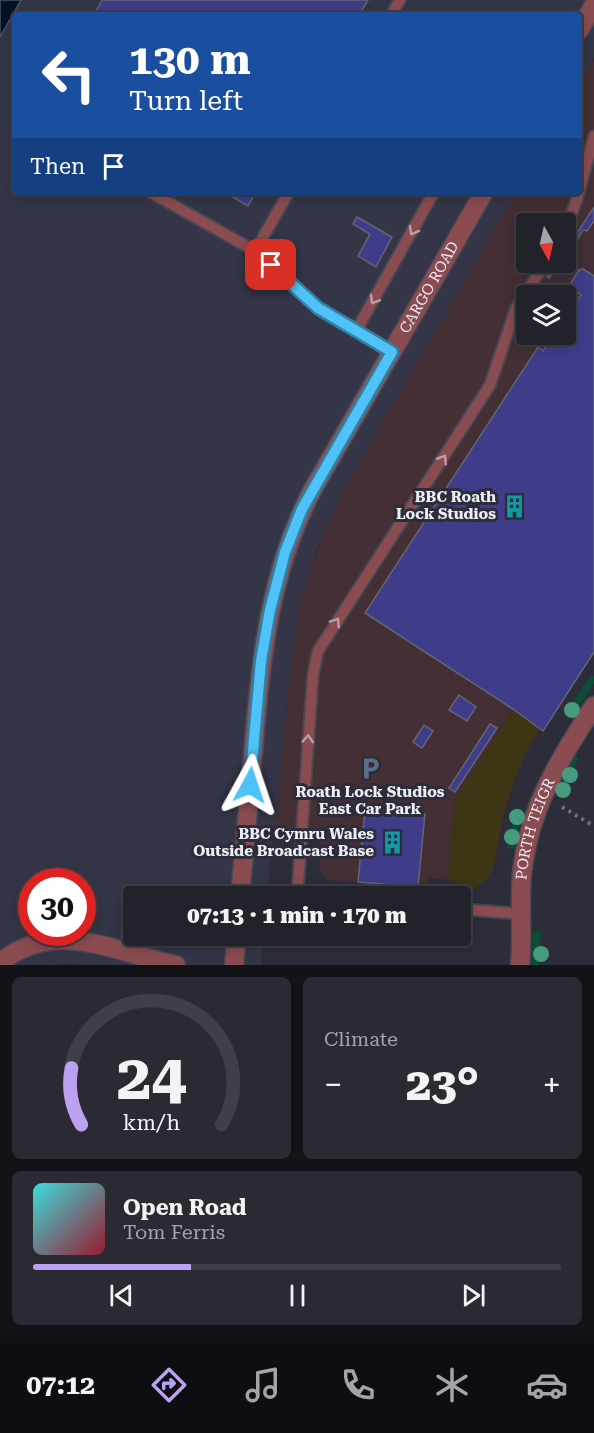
<!DOCTYPE html>
<meta charset="utf-8">
<style>
body{margin:0;font-family:"Roboto Serif",serif;background:#292a32;color:#f1f3f6;height:100vh;display:flex;flex-direction:column;font-size:22px;white-space:nowrap}
*{box-sizing:border-box;margin:0}
p{font-size:20px;color:#a2a4a8}
.icon{flex:none;width:33px;height:33px;fill:none;stroke:currentColor;stroke-width:2;stroke-linecap:round;stroke-linejoin:round}
.map{position:relative;height:965px;overflow:hidden}
.side{display:flex;flex-direction:column;gap:12px;padding:12px;background:#121317;flex:1}
.side>*{flex:none}
.hud{position:absolute;left:12px;top:12px;width:570px;height:183px;border-radius:6px;box-shadow:0 3px 15px #0003,0 0 0 2px #3e3f47;background:#1a4fa0;color:#fff;overflow:hidden}
.needle{width:39px;rotate:172deg}
.controls{position:absolute;left:516px;top:213px;display:grid;gap:12px}
.controls a{display:grid;place-items:center;width:60px;height:60px;border-radius:6px;background:#21222a;box-shadow:0 3px 15px #0003,0 0 0 2px #3e3f47;font-size:30px}
.speed{position:absolute;left:18px;top:868px;display:flex;gap:12px;font-size:30px;font-weight:700;text-align:center}
.speed>*{display:grid;place-content:center;width:78px;height:78px;border-radius:50%;background:#21222a;box-shadow:0 3px 15px #0003,0 0 0 2px #3e3f47;line-height:1}
.speed .limit{border:9px solid #d22;background:#fff;color:#111}
.pin{position:absolute;display:grid;place-items:center;width:51px;height:51px;color:#fff;margin:-26px;border-radius:12px;box-shadow:0 3px 9px #0006}
.me{position:absolute;width:66px;margin:-33px;rotate:5deg;stroke-linejoin:round;filter:drop-shadow(0 0 4px #0008)}
.turn{display:flex;align-items:center;gap:21px;height:126px;padding:0 18px;font-size:27px}
.turn .icon{width:78px;height:78px;stroke-width:2.5}
.turn b{display:block;font-size:42px;line-height:51px}
.then{display:flex;align-items:center;height:57px;padding:0 18px;background:#0003;gap:12px;font-size:22px}
.big{font-size:45px;font-weight:800;line-height:1.1}
.side .tile{flex:1;display:flex;flex-direction:column;justify-content:center;gap:9px;min-width:0;padding:0 21px;border-radius:9px;background:#292a32}
.side .dial{align-items:center;gap:0}
.dial svg{height:156px;overflow:visible;fill:none;stroke:#3e3f47;stroke-width:7;stroke-linecap:round;text-anchor:middle}
.dial text{fill:#f1f3f6;stroke:none}
.song{display:flex;align-items:center;gap:18px}
.cover{width:72px;height:72px;border-radius:9px;background:linear-gradient(135deg,hsl(180 70% 55%),hsl(350 70% 35%))}
.played{height:6px;border-radius:3px;background:linear-gradient(90deg,#bca0f2 30%,#3e3f47 30%)}
.keys{display:flex;justify-content:space-around;direction:ltr}
.heat{display:flex;justify-content:space-between;align-items:center;font-size:33px;direction:ltr}
.side .tiles{flex:1;display:grid;gap:12px;grid-template-columns:1fr 1fr}
.tile:last-child{grid-column:span 2}
.trip{position:absolute;left:123px;top:886px;width:348px;height:60px;border-radius:6px;background:#21222a;box-shadow:0 3px 15px #0003,0 0 0 2px #3e3f47;font-weight:800;line-height:60px;text-align:center}
.menu{display:flex;height:96px;justify-content:space-around;align-items:center;background:#0d0e11;color:#a2a4a8}
.menu .icon{width:42px;height:42px}
.menu .on{color:#bca0f2}
.menu b{font-size:27px;color:#f1f3f6}
.map>svg:first-child{display:block}
</style>
<div class="map">
<svg width="594" height="965" viewBox="0 0 594 965">
<rect width="100%" height="100%" fill="#2c2d38"/>
<path fill="#432f34" fill-rule="evenodd" d="M594,59V652L543,731L513,709L455,800L448,880L428,878L427,884L418,883V887L328,880L319,869L320,842L274,838L291,661L300,603L308,575L333,510L350,478L516,192H579V85ZM526,224H566V262H526ZM526,296H566V334H526Z"/>
<path fill="#343546" fill-rule="evenodd" d="M0,0H594V59L579,85V15H15V192H516L350,478L318,546L300,603L291,661L274,838L272,839L267,897H134V936H263L261,965H83L68,963L56,965H0ZM32,882H82V933H32Z"/>
<g fill="#0c4d35">
<polygon points="591,675 594,677 594,683 572,718 566,713"/>
<polygon points="574,754 579,758 560,793 554,790"/>
<polygon points="516,808 523,810 514,849 507,848"/>
<polygon points="533,932 541,932 539,965 531,965"/>
</g>
<path fill="#3d3514" d="M513,709L540,729C513,769 501,820 494,867C487,883 474,892 456,892L457,881L448,880L455,800Z"/>
<polygon fill="#011227" stroke="#485465" stroke-width="1.5" points="0,0 21,0 0,37"/>
<g fill="#3f3d8a" stroke="#636572" stroke-width="1.5">
<polygon points="102,0 368,0 359,15 94,15"/>
<polygon points="224,192 256,192 248,206"/>
<polygon points="594,207 594,221 587,231 583,230 566,258 566,250"/>
<polygon points="357,217 392,237 376,267 358,256 370,234 353,224"/>
<polygon points="557,262 562,262 549,278 547,277"/>
<polygon points="583,269 594,276 594,652 543,731 513,709 365,613 538,347 543,351 554,334 566,334 566,318 581,295 569,286 579,270"/>
<polygon points="459,695 476,707 467,721 449,710"/>
<polygon points="490,724 497,728 455,792 449,788"/>
<polygon points="424,725 433,731 422,748 413,742"/>
<polygon points="365,809 425,814 418,887 358,882"/>
</g>
<g fill="none" stroke-linecap="round" stroke-linejoin="round">
<defs>
<g id="service">
<polyline points="391,15 400,0"/>
<polyline points="150,192 255,251 318,308 392,352"/>
<polyline points="566,229 577,199 594,136"/>
<polyline points="255,251 289,192"/>
<polyline points="356,331 434,192"/>
<polyline points="349,897 306,892 300,890 298,885 313,675 318,651 490,385 516,308 546,262"/>
<polyline points="460,909 521,914"/>
</g>
<g id="minor">
<polyline points="579,30 594,5"/>
<path id="s1" d="M240,897C245,845 249,793 254,742C261,654 271,568 313,489L484,192"/>
<path d="M0,963C54,917 117,953 176,965"/>
<polyline points="234,965 237,936"/>
<path id="s2" d="M520,965C523,934 519,904 522,873C529,808 559,760 594,706"/>
</g>
</defs>
<use href="#service" stroke="#474853" stroke-width="14"/>
<use href="#minor" stroke="#474853" stroke-width="21"/>
<polyline stroke="#6f707a" stroke-width="4" stroke-dasharray="3 4.5" stroke-linecap="butt" points="562,807 594,826"/>
<use href="#service" stroke="#8a4c51" stroke-width="10"/>
<use href="#minor" stroke="#8a4c51" stroke-width="18"/>
</g>
<g fill="#469a7e">
<circle cx="572" cy="710" r="8"/>
<circle cx="570" cy="775" r="8"/>
<circle cx="563" cy="790" r="8"/>
<circle cx="517" cy="817" r="8"/>
<circle cx="512" cy="837" r="8"/>
<circle cx="541" cy="954" r="8"/>
</g>
<defs><path id="oneway-chevron" d="M-2-3.5L2.5 0L-2 3.5" fill="none" stroke-width="1.6" stroke-linecap="round" stroke-linejoin="round" transform="scale(1.5)"/></defs>
<g stroke="#bc9da4">
<use href="#oneway-chevron" transform="translate(413 231) rotate(119)"/>
<use href="#oneway-chevron" transform="translate(374 300) rotate(120)"/>
<use href="#oneway-chevron" transform="translate(443 459) rotate(-57)"/>
<use href="#oneway-chevron" transform="translate(336 622) rotate(-57)"/>
<use href="#oneway-chevron" transform="translate(308 739) rotate(-86)"/>
</g>
<g fill="none" stroke-linecap="round" stroke-linejoin="round">
<defs>
<polyline id="route" points="250,785 261,661 270,610 285,552 302,509 392,352 318,308 271,265"/>
</defs>
<use href="#route" stroke="#337fa1" stroke-width="15"/>
<use href="#route" stroke="#4fc3f7" stroke-width="10"/>
</g>
<defs>
<symbol id="building-bare" viewBox="-9 -9 18 18"><path d="M-4-6H4V6H1V3H-1V6H-4ZM-2.5-4.3h1.7v1.8h-1.7ZM.8-4.3h1.7v1.8H.8ZM-2.5-1h1.7V.8h-1.7ZM.8-1h1.7V.8H.8Z" fill="#0f9aa8" stroke="#2c2d38" stroke-width="2.5" paint-order="stroke"/></symbol>
<symbol id="parking-bare" viewBox="-9 -9 18 18"><path d="M-3.5-5.5H1a3.5 3.5 0 0 1 0 7H-1V5.5H-3.5ZM-1-3.4V-.6H.8a1.4 1.4 0 0 0 0-2.8Z" fill="#5c6f8a" stroke="#2c2d38" stroke-width="2.5" paint-order="stroke"/></symbol>
</defs>
<g fill-rule="evenodd">
<use href="#building-bare" x="498" y="490" width="33" height="33"/>
<use href="#parking-bare" x="354" y="752" width="33" height="33"/>
<use href="#building-bare" x="376" y="826" width="33" height="33"/>
</g>
<g text-anchor="middle" dominant-baseline="central" stroke-width="6" stroke-linejoin="round" paint-order="stroke">
<g font-size="15" fill="#edeef6" stroke="#2c2d38">
<text stroke="none"><textPath href="#s1" startOffset="650">CARGO ROAD</textPath></text>
<text stroke="none"><textPath href="#s2" startOffset="138">PORTH TEIGR</textPath></text>
</g>
<g font-size="15" font-weight="bold" fill="#edeef6" stroke="#2c2d38" text-anchor="end">
<text x="496" y="497">BBC Roath<tspan x="496" dy="17">Lock Studios</tspan></text>
<text x="370" y="792" text-anchor="middle">Roath Lock Studios<tspan x="370" dy="17">East Car Park</tspan></text>
<text x="374" y="834">BBC Cymru Wales<tspan x="374" dy="17">Outside Broadcast Base</tspan></text>
</g>
</g>
</svg>
<div class="controls">
<a><svg class="needle" viewBox="-14 -14 28 28"><path d="M0-13l5 13h-10z" fill="#e53935"/><path d="M0 13l5-13h-10z" fill="#a2a4a8"/></svg></a>
<a><svg class="icon" aria-label="layers" viewBox="0 0 24 24"><path d="M12 4l9 5-9 5-9-5zM3 14l9 5 9-5"/></svg></a>
</div>
<div class="speed"><div class="limit">30</div></div>
<div class="pin" style="left:271px;top:265px;background:#d93025"><svg class="icon" aria-label="arrive" viewBox="0 0 24 24"><path d="M6 21V4h12l-3 4 3 4H6"/></svg></div>
<svg class="me" style="left:250px;top:785px" viewBox="-20 -20 40 40"><path d="M0-17L14 15 0 8-14 15z" fill="#4fc3f7" stroke="#fff" stroke-width="4"/></svg>
<div class="trip">07:13 · 1 min · 170 m</div>
<div class="hud">
<div class="turn"><svg class="icon" aria-label="left" viewBox="0 0 24 24"><path d="M17 20v-9H6M10 6l-5 5 5 5"/></svg><div><b>130 m</b>Turn left</div></div>
<div class="then">Then<svg class="icon" aria-label="arrive" viewBox="0 0 24 24"><path d="M6 21V4h12l-3 4 3 4H6"/></svg></div>
</div>
</div>
<section class="side">
<div class="tiles">
<div class="tile dial"><svg viewBox="0 0 100 80">
<path d="M14 69A42 42 0 1 1 86 69"/>
<path d="M14 69A42 42 0 0 1 9 40" stroke="#bca0f2"/>
<text x="50" y="56" font-size="32" font-weight="700">24</text>
<text x="50" y="72" font-size="11">km/h</text>
</svg></div>
<div class="tile"><p>Climate</p>
<div class="heat"><a>−</a><b class="big">23°</b><a>+</a></div>
</div>
<div class="tile">
<div class="song"><i class="cover"></i><div><b>Open Road</b><p>Tom Ferris</p></div></div>
<div class="played"></div>
<div class="keys"><svg class="icon" aria-label="previous" viewBox="0 0 24 24"><path d="M18 5L8 12l10 7zM5 5v14"/></svg><svg class="icon" aria-label="pause" viewBox="0 0 24 24"><path d="M8 5v14M16 5v14"/></svg><svg class="icon" aria-label="next" viewBox="0 0 24 24"><path d="M6 5l10 7-10 7zM19 5v14"/></svg></div>
</div>
</div>
</section>
<nav class="menu">
<b>07:12</b>
<svg class="icon on" aria-label="directions" viewBox="0 0 24 24"><path d="M12 3l9 9-9 9-9-9zM9 14v-3h6M13 9l2 2-2 2"/></svg>
<svg class="icon" aria-label="music" viewBox="0 0 24 24"><path d="M9 18V5l10-2v13"/><circle cx="6" cy="18" r="3"/><circle cx="16" cy="16" r="3"/></svg>
<svg class="icon" aria-label="phone" viewBox="0 0 24 24"><path d="M5 4h4l2 5-3 2q2 4 5 5l2-3 5 2v4C11 20 4 13 5 4z"/></svg>
<svg class="icon" aria-label="climate" viewBox="0 0 24 24"><path d="M12 3v18M4 7l16 10M4 17L20 7"/></svg>
<svg class="icon" aria-label="car" viewBox="0 0 24 24"><path d="M5 17H2v-5l4-1 3-4h7l3 4 3 1v5h-3M9 17h6M6 11h13"/><circle cx="7" cy="17" r="2"/><circle cx="17" cy="17" r="2"/></svg>
</nav>
